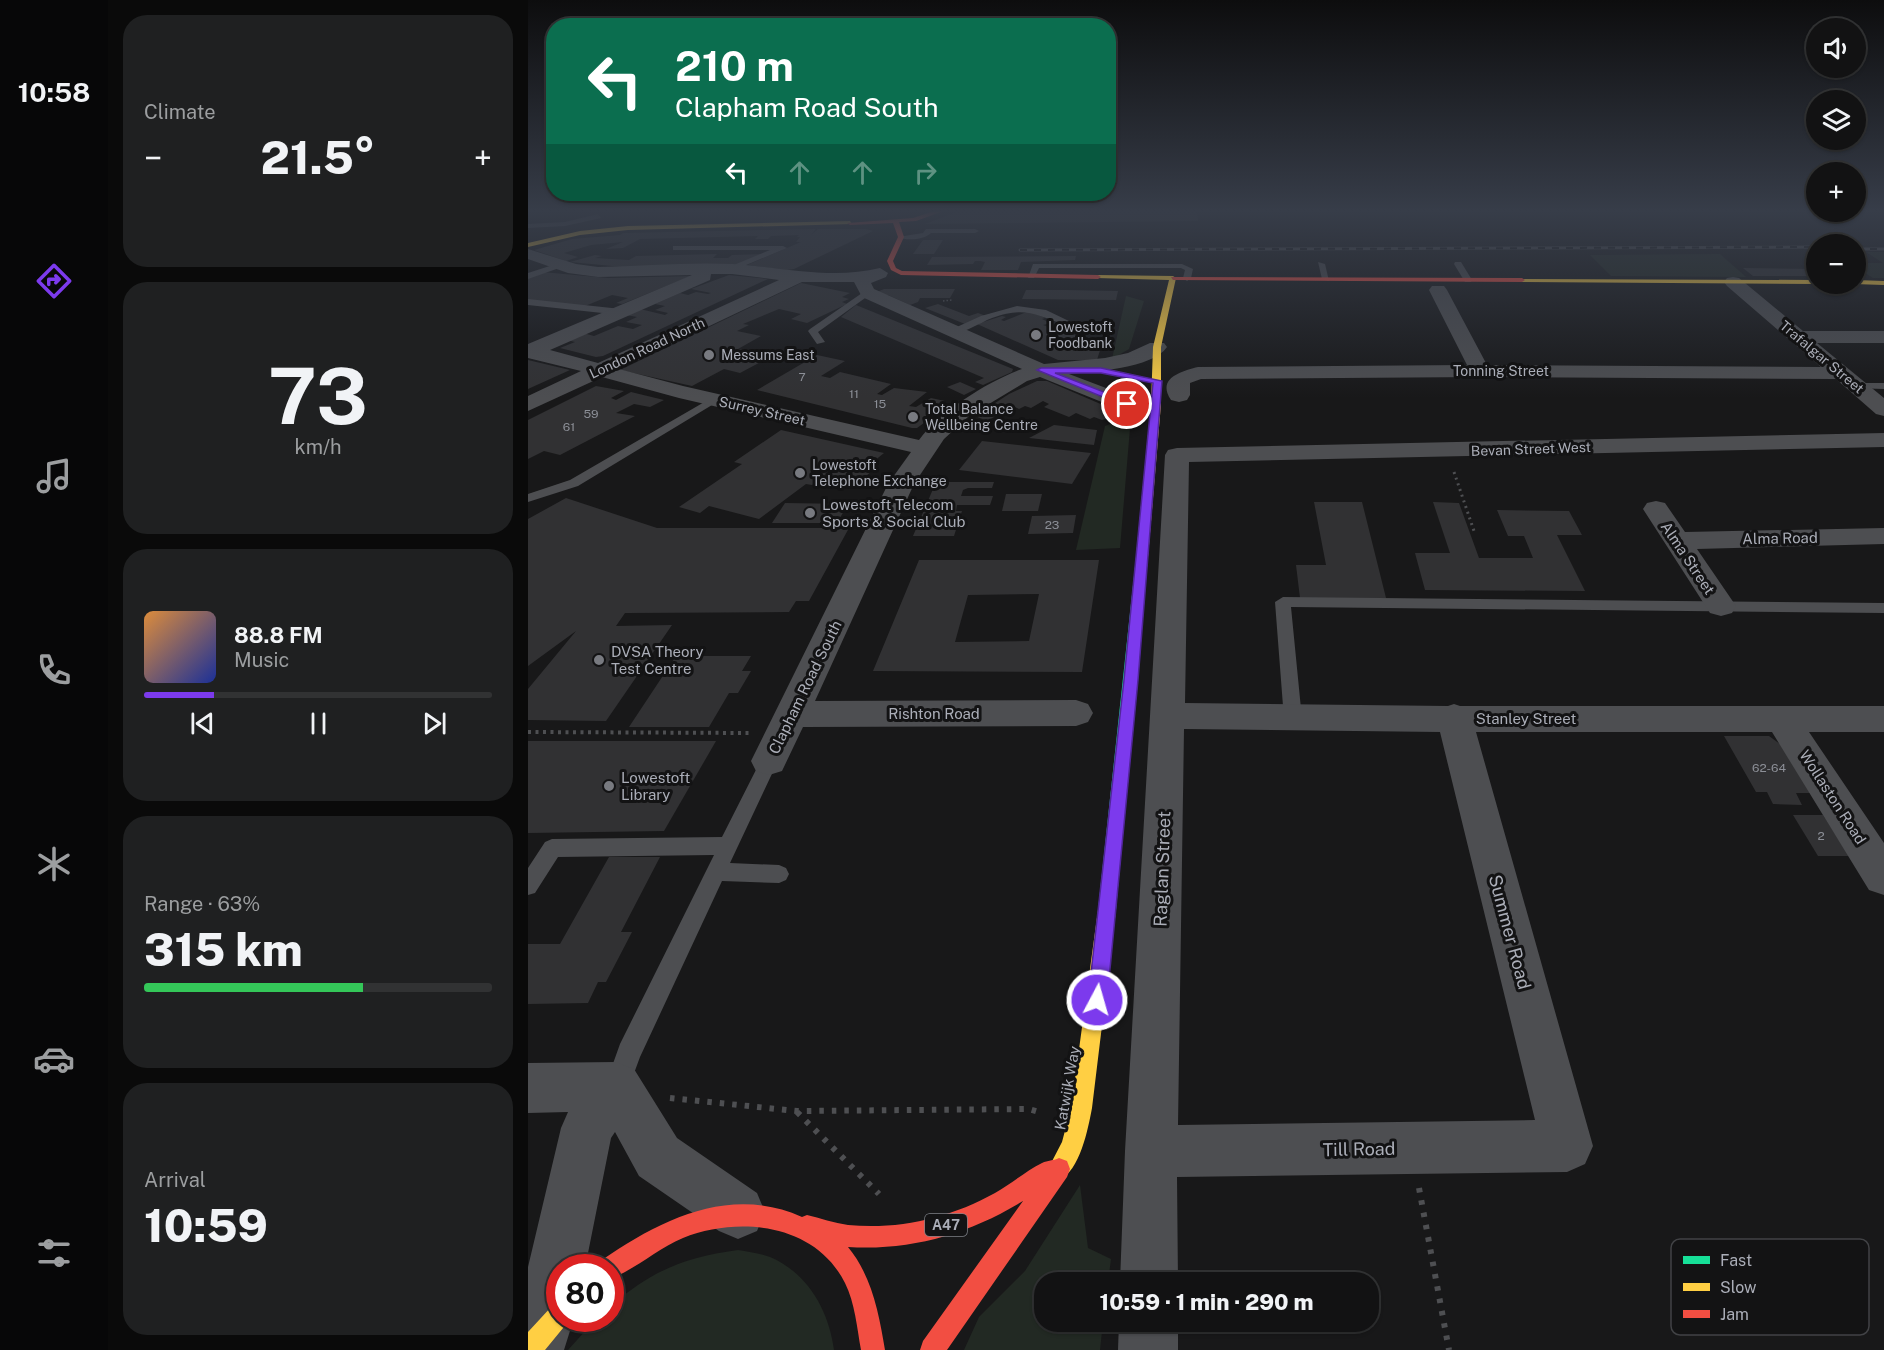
<!DOCTYPE html>
<meta charset="utf-8">
<style>
body{margin:0;font-family:"Public Sans",sans-serif;background:#1f2021;color:#f1f3f6;height:100vh;display:flex;flex-direction:column;font-size:22px;white-space:nowrap}
*{box-sizing:border-box;margin:0}
p{font-size:20px;color:#9c9ea0}
.icon{flex:none;width:33px;height:33px;fill:none;stroke:currentColor;stroke-width:2;stroke-linecap:round;stroke-linejoin:round}
.map{position:relative;flex:1;overflow:hidden}
.panel{display:flex;flex-direction:column;gap:15px;padding:15px;background:#0a0a0a;width:420px}
.panel>*{flex:none}
.top-card{position:absolute;left:18px;top:18px;width:570px;height:183px;border-radius:24px;box-shadow:0 2px 4px #0004,0 0 0 2px #313233;background:#0b6e4f;color:#fff;overflow:hidden}
.tools{position:absolute;left:1278px;top:18px;display:grid;gap:12px}
.tools a{display:grid;place-items:center;width:60px;height:60px;border-radius:50%;background:#121213;box-shadow:0 2px 4px #0004,0 0 0 2px #313233;font-size:30px}
.speed{position:absolute;left:18px;top:1254px;display:flex;gap:12px;font-size:30px;font-weight:700;text-align:center}
.speed>*{display:grid;place-content:center;width:78px;height:78px;border-radius:50%;background:#121213;box-shadow:0 2px 4px #0004,0 0 0 2px #313233;line-height:1}
.speed .limit{border:9px solid #d22;background:#fff;color:#111}
.pin{position:absolute;display:grid;place-items:center;width:51px;height:51px;color:#fff;margin:-26px;border:3px solid #fff;border-radius:50%;box-shadow:0 2px 6px #0007}
.me{position:absolute;width:66px;margin:-33px;rotate:6deg;stroke-linejoin:round;filter:drop-shadow(0 0 4px #0008)}
.turn{display:flex;align-items:center;gap:21px;height:126px;padding:0 30px;font-size:27px}
.turn .icon{width:78px;height:78px;stroke-width:2.5}
.turn b{display:block;font-size:42px;line-height:51px}
.lanes{display:flex;align-items:center;height:57px;padding:0 30px;background:#0003;justify-content:center;gap:30px;direction:ltr}
.lanes .off{opacity:.35}
.big{font-size:45px;font-weight:800;line-height:1.1}
.panel .widget{flex:1;display:flex;flex-direction:column;justify-content:center;gap:9px;min-width:0;padding:0 21px;border-radius:24px;background:#1f2021}
.panel .dial{align-items:center;gap:0}
.dial b{font-size:78px;line-height:1}
.song{display:flex;align-items:center;gap:18px}
.cover{width:72px;height:72px;border-radius:9px;background:linear-gradient(135deg,hsl(30 70% 55%),hsl(230 70% 35%))}
.played{height:6px;border-radius:3px;background:linear-gradient(90deg,#7c3aed 20%,#313233 20%)}
.keys{display:flex;justify-content:space-around;direction:ltr}
.heat{display:flex;justify-content:space-between;align-items:center;font-size:33px;direction:ltr}
.charge{height:9px;border-radius:4px;background:linear-gradient(90deg,#34c759 63%,#313233 0)}
.trip{position:absolute;left:506px;top:1272px;width:345px;height:60px;border-radius:24px;background:#121213;box-shadow:0 2px 4px #0004,0 0 0 2px #313233;font-weight:800;line-height:60px;text-align:center}
main{display:flex;flex:1;min-height:0}
.tab-bar{display:flex;flex-direction:column;width:108px;justify-content:space-around;align-items:center;background:#070708;color:#9c9ea0}
.tab-bar .icon{width:42px;height:42px}
.tab-bar .on{color:#7c3aed}
.tab-bar b{font-size:27px;color:#f1f3f6}
.map>svg:first-child{display:block}
</style>
<main>
<nav class="tab-bar">
<b>10:58</b>
<svg class="icon on" aria-label="directions" viewBox="0 0 24 24"><path d="M12 3l9 9-9 9-9-9zM9 14v-3h6M13 9l2 2-2 2"/></svg>
<svg class="icon" aria-label="music" viewBox="0 0 24 24"><path d="M9 18V5l10-2v13"/><circle cx="6" cy="18" r="3"/><circle cx="16" cy="16" r="3"/></svg>
<svg class="icon" aria-label="phone" viewBox="0 0 24 24"><path d="M5 4h4l2 5-3 2q2 4 5 5l2-3 5 2v4C11 20 4 13 5 4z"/></svg>
<svg class="icon" aria-label="climate" viewBox="0 0 24 24"><path d="M12 3v18M4 7l16 10M4 17L20 7"/></svg>
<svg class="icon" aria-label="car" viewBox="0 0 24 24"><path d="M5 17H2v-5l4-1 3-4h7l3 4 3 1v5h-3M9 17h6M6 11h13"/><circle cx="7" cy="17" r="2"/><circle cx="17" cy="17" r="2"/></svg>
<svg class="icon" aria-label="filters" viewBox="0 0 24 24"><path d="M4 7h16M4 17h16"/><circle cx="9" cy="7" r="2"/><circle cx="15" cy="17" r="2"/></svg>
</nav>
<section class="panel">
<div class="widget"><p>Climate</p>
<div class="heat"><a>−</a><b class="big">21.5°</b><a>+</a></div>
</div>
<div class="widget dial"><b>73</b><p>km/h</p></div>
<div class="widget">
<div class="song"><i class="cover"></i><div><b>88.8 FM</b><p>Music</p></div></div>
<div class="played"></div>
<div class="keys"><svg class="icon" aria-label="previous" viewBox="0 0 24 24"><path d="M18 5L8 12l10 7zM5 5v14"/></svg><svg class="icon" aria-label="pause" viewBox="0 0 24 24"><path d="M8 5v14M16 5v14"/></svg><svg class="icon" aria-label="next" viewBox="0 0 24 24"><path d="M6 5l10 7-10 7zM19 5v14"/></svg></div>
</div>
<div class="widget"><p>Range · 63%</p><b class="big">315 km</b><div class="charge"></div></div>
<div class="widget"><p>Arrival</p><b class="big">10:59</b></div>
</section>
<div class="map">
<svg width="1356" height="1350" viewBox="0 0 1356 1350">
<rect width="100%" height="100%" fill="#181819"/>
<g fill="#222923">
<polygon points="1338,252 1356,252 1356,278 1345,278 1328,267 1328,263 1355,263"/>
<polygon points="1192,254 1218,277 1083,276 1062,255"/>
<polygon points="598,296 616,301 601,349 584,359"/>
<polygon points="603,416 592,548 548,550 577,426"/>
<polygon points="552,1185 560,1248 583,1259 580,1282 516,1282 516,1322 575,1322 572,1350 436,1350 451,1317 497,1271"/>
<path d="M210,1250C220,1252 232,1253 242,1257C280,1273 301,1311 306,1350H40L68,1319L82,1318L83,1306C123,1271 157,1257 210,1250Z"/>
</g>
<g fill="#313133" fill-rule="evenodd">
<polygon points="669,209 670,221 397,224 428,212"/>
<polygon points="288,229 283,235 290,229 338,229 345,231 266,269 259,270 219,265 273,242 268,242 272,237 269,237 271,235 243,236 240,239 227,239 230,236 112,239 95,248 78,249 95,242 63,245 36,253 50,257 38,261 6,250 44,239 92,235 95,233"/>
<polygon points="395,240 415,240 406,254 385,254"/>
<polygon points="189,254 185,258 200,258 204,255 237,254 215,264 105,268 42,262 67,255 74,256 67,258 101,260 108,256"/>
<polygon points="548,256 547,260 493,262 490,270 453,270 457,262 452,261 447,261 445,264 399,265 404,257"/>
<polygon points="1215,268 1288,269 1288,276 1225,276"/>
<polygon points="14,272 80,278 163,276 94,304 88,303 100,298 84,295 57,306 0,301 0,277"/>
<polygon points="201,275 240,279 75,356 68,357 32,348 47,342 39,340 55,333 66,336 90,326 105,329 114,325 98,322 109,317 98,315 112,309 137,315 140,313 127,310 137,306 127,304 152,293 160,295 168,292 180,294 183,293 163,289"/>
<polygon points="273,283 322,293 314,297 321,299 314,302 319,304 279,323 263,319 273,314 251,309 215,324 221,325 209,331 233,336 210,349 244,356 212,373 196,369 164,386 92,370"/>
<polygon points="356,289 427,289 422,298 392,298 390,302 382,305 360,295 350,295 349,292"/>
<polygon points="498,290 538,290 590,291 588,300 494,299"/>
<polygon points="410,304 441,316 450,313 458,316 437,324 397,308"/>
<polygon points="328,305 485,369 484,372 455,385 447,382 456,378 313,317"/>
<polygon points="501,311 517,318 514,319 522,323 515,325 533,332 543,328 551,331 545,334 561,341 553,345 573,347 569,360 530,360 449,324 474,316 478,317 473,320 476,321"/>
<polygon points="289,355 317,361 293,376 302,378 312,372 363,384 349,394 354,395 366,388 399,392 381,406 388,407 403,398 417,401 403,411 411,412 389,428 384,428 229,390"/>
<polygon points="0,360 42,370 0,389"/>
<polygon points="509,381 519,381 596,414 574,420 566,417 562,419 548,413 541,417 516,407 521,404 515,401 503,408 497,406 491,409 485,406 459,421 447,416 481,394"/>
<polygon points="432,382 448,389 436,395 419,387"/>
<polygon points="68,386 96,391 83,398 88,400 103,392 136,400 122,407 106,404 88,413 107,416 32,455 16,451 0,459 0,420"/>
<polygon points="526,425 569,430 566,445 501,438"/>
<polygon points="253,430 356,453 340,466 349,467 333,480 326,478 317,485 293,479 284,485 278,484 231,519 181,506 172,513 151,507 214,464 206,462"/>
<polygon points="454,441 563,453 544,484 431,470"/>
<polygon points="408,482 466,482 464,488 440,488 435,490 433,496 465,496 462,505 429,505 428,511 434,511 426,536 385,536"/>
<polygon points="478,494 514,494 510,511 474,511"/>
<polygon points="38,498 129,528 321,528 281,601 268,601 261,612 97,613 88,626 144,625 78,721 0,720 0,689 48,631 0,666 0,519"/>
<polygon points="786,502 834,502 858,598 772,598 768,565 798,565"/>
<polygon points="905,502 931,503 951,558 1005,558 996,536 980,536 969,510 1041,511 1054,535 1029,535 1057,591 897,590 887,553 922,553"/>
<polygon points="257,503 320,504 309,523 244,523"/>
<polygon points="548,515 545,533 500,534 504,516"/>
<path d="M391,560H571L554,672L345,671ZM511,594L501,641L427,642L440,595Z"/>
<polygon points="148,656 223,656 214,671 223,671 210,693 201,693 181,727 101,727"/>
<polygon points="1196,736 1241,736 1252,744 1283,793 1268,793 1274,805 1245,804 1239,792 1228,792"/>
<polygon points="0,741 188,741 136,831 0,833"/>
<polygon points="1265,815 1295,815 1321,856 1290,856"/>
<polygon points="81,857 132,857 93,932 104,932 78,982 70,982 60,1003 0,1004 0,944 32,944"/>
</g>
<g fill="none" stroke-linecap="round" stroke-linejoin="round">
<polyline stroke="#4e4f52" stroke-width="1.5" stroke-dasharray="1.5 2" stroke-linecap="butt" points="415,301 424,300"/>
<polyline stroke="#4e4f52" stroke-width="3" stroke-dasharray="2 4" stroke-linecap="butt" points="926,472 946,531"/>
<polyline stroke="#4e4f52" stroke-width="4" stroke-dasharray="3 4.5" stroke-linecap="butt" points="0,732 221,733"/>
<g stroke="#4e4f52" stroke-width="6" stroke-dasharray="4.5 8" stroke-linecap="butt">
<polyline points="142,1098 269,1111 501,1109 511,1112"/>
<polyline points="269,1112 351,1194"/>
<polyline points="891,1188 921,1350"/>
</g>
<g fill="#4d4e51" fill-rule="evenodd">
<polygon points="70,214 73,218 37,226 0,228 0,224 37,222"/>
<path d="M398,229H447L451,231L447,233H403C396,240 378,241 370,237L395,233Z"/>
<polygon points="148,246 255,246 259,248 204,271 200,269 201,267 242,250 145,250 145,246"/>
<polygon points="790,262 797,264 801,281 794,279"/>
<polygon points="927,262 933,262 944,280 943,282 937,282 926,264"/>
<polygon points="31,263 35,265 34,267 0,279 0,273"/>
<polygon points="505,264 654,264 665,269 663,278 659,281 655,278 657,270 653,268 511,268 506,278 500,278"/>
<polygon points="337,291 344,293 290,332 297,342 289,344 280,331 282,329"/>
<polygon points="0,299 93,309 98,312 93,315 0,305"/>
<path d="M489,306L518,310L543,322L538,325C507,315 498,306 464,318C453,322 430,338 420,331L453,316Z"/>
<polygon points="1327,383 1356,383 1356,389 1323,388 1322,386"/>
<polygon points="185,397 190,400 189,402 50,486 0,502 0,494 42,480"/>
<polygon points="755,597 1356,603 1356,613 763,607 774,719 771,724 765,726 759,724 756,719 747,602"/>
<polygon points="241,754 247,756 250,761 202,863 251,865 258,868 261,874 258,880 251,883 194,881 112,1057 98,1095 89,1098 80,1095 77,1086 92,1044 186,855 30,857 7,893 0,895 0,868 17,842 24,839 194,837 235,756"/>
</g>
<g fill="#4d4e51" fill-rule="evenodd">
<path d="M0,249L48,264L70,267C114,266 160,262 205,264C253,267 304,280 352,268L360,273L358,277L343,283L346,289L516,364L577,358L600,353L622,343H636L639,347C624,369 565,371 541,374L607,399L610,404L607,409L599,411L591,409L512,377L499,381L441,416L416,439L386,484L287,701L548,700L560,704L565,713L560,722L548,726L275,727L254,771L241,775L228,771L223,761L360,484L383,452L151,398L74,377L0,411V396L53,371L0,358V344L164,275L70,277L40,273L0,259ZM183,274H204L251,280L70,363L22,350L182,280ZM274,282H326L334,297L494,369C462,380 411,412 391,440L155,386L91,369Z"/>
<path d="M1205,277L1211,278L1275,331H1356V343H1289L1356,398V416L1348,414L1308,379L952,377L673,379L662,383V395L659,400L651,402L643,400C628,378 654,371 670,367L939,365L901,290L904,286H916L919,290L959,365L1293,367L1199,286L1196,282L1199,278Z"/>
<path d="M1356,433V447L661,462L657,703L920,706L926,704L932,706H1356V732H1281L1356,843V895L1341,890L1244,732H948L1065,1146L1057,1164L1039,1172L649,1177L650,1282H592L597,1151L637,455L640,450L649,448ZM656,729L912,732L1007,1120L650,1125Z"/>
<polygon points="1128,501 1137,503 1157,532 1356,528 1356,544 1169,549 1208,606 1204,613 1193,616 1182,613 1115,509 1119,503"/>
<polygon points="88,1062 106,1069 149,1138 229,1193 237,1212 229,1231 210,1239 191,1231 111,1176 87,1132 83,1138 57,1268 32,1268 32,1318 46,1318 36,1350 0,1350 0,1267 33,1128 40,1112 0,1113 0,1063"/>
<polygon points="591,1322 650,1322 650,1350 590,1350"/>
</g>
<polygon fill="#16e098" fill-rule="evenodd" points="614,553 620,557 588,910 585,916 579,918 573,916 570,910 608,557"/>
<g fill="#ffcf43" fill-rule="evenodd">
<polygon points="322,221 324,224 100,230 52,235 0,247 0,243 52,231 100,226"/>
<polygon points="570,275 645,276 648,278 633,347 633,404 620,557 614,561 608,557 623,404 625,347 641,280 568,278"/>
<polygon points="992,279 1288,280 1290,284 994,282"/>
<polygon points="1328,280 1356,281 1356,285 1326,284"/>
<path d="M579,902L585,904L588,910L564,1108C560,1129 552,1171 531,1180L523,1177L520,1169L534,1142L543,1108L570,910L573,904Z"/>
<polygon points="32,1302 32,1318 42,1318 40,1322 17,1350 0,1350 0,1332 24,1306"/>
</g>
<g fill="#f24e42" fill-rule="evenodd">
<polygon points="412,209 421,209 388,221 371,222 376,237 365,261 368,268 374,271 570,275 573,277 570,279 373,275 363,270 359,261 370,237 365,223 322,225 319,223 385,218"/>
<polygon points="643,277 994,278 997,280 994,282 645,280"/>
<path d="M531,1158L539,1161L542,1169L539,1177L419,1350H392L395,1341L495,1201C441,1234 383,1251 320,1247C344,1276 351,1314 357,1350H333C329,1328 327,1303 317,1283C287,1223 210,1216 155,1238C129,1249 108,1269 82,1279V1268H71L74,1260C134,1219 202,1185 274,1217L279,1215C292,1218 306,1223 320,1225C371,1230 422,1218 467,1193C483,1184 498,1171 514,1163C520,1160 525,1161 531,1158Z"/>
</g>
<defs>
<g id="rail">
<polyline points="1328,249 1356,249"/>
<polyline points="492,250 1288,247"/>
</g>
</defs>
<use href="#rail" stroke="#4e4f52" stroke-width="3"/>
<use href="#rail" stroke="#131314" stroke-width="2" stroke-dasharray="7" stroke-linecap="butt"/>
</g>
<linearGradient id="sky" x2="0" y2="1"><stop stop-color="#0d0d0e"/><stop offset="0.53" stop-color="#373d49"/><stop offset="1" stop-color="#373d49" stop-opacity="0"/></linearGradient>
<rect width="1356" height="398" fill="url(#sky)"/>
<polygon fill="#7c3aed" stroke="#51269a" stroke-width="1.5" points="573,368 634,381 610,680 579,1000 576,1007 569,1010 563,1007 560,1000 596,680 625,383 573,373 527,373 602,402 603,404 599,407 509,370 513,368"/>
<g fill="#787a80" stroke="#131314" stroke-width="2">
<circle cx="508" cy="335" r="6"/>
<circle cx="181" cy="355" r="6"/>
<circle cx="385" cy="417" r="6"/>
<circle cx="272" cy="473" r="6"/>
<circle cx="282" cy="513" r="6"/>
<circle cx="71" cy="660" r="6"/>
<circle cx="81" cy="786" r="6"/>
</g>
<g text-anchor="middle" dominant-baseline="central" stroke-width="6" stroke-linejoin="round" paint-order="stroke">
<g font-size="12" fill="#8c8f97">
<text x="274" y="377">7</text>
<text x="326" y="394">11</text>
<text x="352" y="404">15</text>
<text x="63" y="414">59</text>
<text x="41" y="427">61</text>
<text x="524" y="525">23</text>
<text x="1241" y="768">62-64</text>
<text x="1293" y="836">2</text>
</g>
<g font-size="14" fill="#abaeb8" stroke="#131314" text-anchor="start">
<text x="520" y="327">Lowestoft<tspan x="520" dy="16">Foodbank</tspan></text>
<text x="193" y="355">Messums East</text>
<text x="397" y="409">Total Balance<tspan x="397" dy="16">Wellbeing Centre</tspan></text>
<text x="284" y="465">Lowestoft<tspan x="284" dy="16">Telephone Exchange</tspan></text>
</g>
<g font-size="14" fill="#abaeb8" stroke="#131314">
<text transform="translate(119 348) rotate(-25)">London Road North</text>
<text transform="translate(1294 357) rotate(40)">Trafalgar Street</text>
<text x="973" y="371">Tonning Street</text>
<text transform="translate(234 411) rotate(13)">Surrey Street</text>
<text transform="translate(1003 449) rotate(-2)">Bevan Street West</text>
</g>
<rect fill="#131314" stroke="#7d8087" stroke-width="1.5" x="397" y="1214" width="42" height="22" rx="4.5"/>
<g font-size="14" font-weight="bold" fill="#abaeb8">
<text x="418" y="1225">A47</text>
</g>
<g font-size="15" fill="#abaeb8" stroke="#131314" text-anchor="start">
<text x="294" y="504">Lowestoft Telecom<tspan x="294" dy="17">Sports &amp; Social Club</tspan></text>
<text x="83" y="651">DVSA Theory<tspan x="83" dy="17">Test Centre</tspan></text>
<text x="93" y="777">Lowestoft<tspan x="93" dy="17">Library</tspan></text>
</g>
<g font-size="15" fill="#abaeb8" stroke="#131314">
<text transform="translate(1252 538) rotate(-1)">Alma Road</text>
<text transform="translate(1160 558) rotate(56)">Alma Street</text>
<text transform="translate(277 687) rotate(-64)">Clapham Road South</text>
<text x="406" y="713">Rishton Road</text>
<text x="998" y="718">Stanley Street</text>
<text transform="translate(1305 797) rotate(57)">Wollaston Road</text>
<text transform="translate(539 1088) rotate(-80)">Katwijk Way</text>
</g>
<g font-size="18" fill="#abaeb8" stroke="#131314">
<text transform="translate(634 869) rotate(-88)">Raglan Street</text>
<text transform="translate(982 932) rotate(75)">Summer Road</text>
<text transform="translate(831 1149) rotate(-1)">Till Road</text>
</g>
</g>
<rect x="1143" y="1239" width="198" height="96" rx="9" fill="#131314" stroke="#414245" stroke-width="1.5"/>
<rect x="1155" y="1256" width="27" height="8" fill="#16e098"/>
<rect x="1155" y="1283" width="27" height="8" fill="#ffcf43"/>
<rect x="1155" y="1310" width="27" height="8" fill="#f24e42"/>
<g font-size="16" fill="#abaeb8">
<text x="1192" y="1266">Fast</text>
<text x="1192" y="1293">Slow</text>
<text x="1192" y="1320">Jam</text>
</g>
</svg>
<div class="tools">
<a><svg class="icon" aria-label="sound" viewBox="0 0 24 24"><path d="M4 9h4l5-4v14l-5-4H4zM17 9q2 3 0 6"/></svg></a>
<a><svg class="icon" aria-label="layers" viewBox="0 0 24 24"><path d="M12 4l9 5-9 5-9-5zM3 14l9 5 9-5"/></svg></a>
<a>+</a>
<a>−</a>
</div>
<div class="speed"><div class="limit">80</div></div>
<div class="pin" style="left:599px;top:404px;background:#d93025"><svg class="icon" aria-label="arrive" viewBox="0 0 24 24"><path d="M6 21V4h12l-3 4 3 4H6"/></svg></div>
<svg class="me" style="left:569px;top:1000px" viewBox="-20 -20 40 40"><circle r="17" fill="#7c3aed" stroke="#fff" stroke-width="3"/><path d="M0-11L8 9 0 5-8 9z" fill="#fff"/></svg>
<div class="trip">10:59 · 1 min · 290 m</div>
<div class="top-card">
<div class="turn"><svg class="icon" aria-label="left" viewBox="0 0 24 24"><path d="M17 20v-9H6M10 6l-5 5 5 5"/></svg><div><b>210 m</b>Clapham Road South</div></div>
<div class="lanes"><svg class="icon" aria-label="left" viewBox="0 0 24 24"><path d="M17 20v-9H6M10 6l-5 5 5 5"/></svg><svg class="icon off" aria-label="ahead" viewBox="0 0 24 24"><path d="M12 20V5M6 11l6-6 6 6"/></svg><svg class="icon off" aria-label="ahead" viewBox="0 0 24 24"><path d="M12 20V5M6 11l6-6 6 6"/></svg><svg class="icon off" aria-label="right" viewBox="0 0 24 24"><path d="M7 20v-9h11M14 6l5 5-5 5"/></svg></div>
</div>
</div>
</main>
